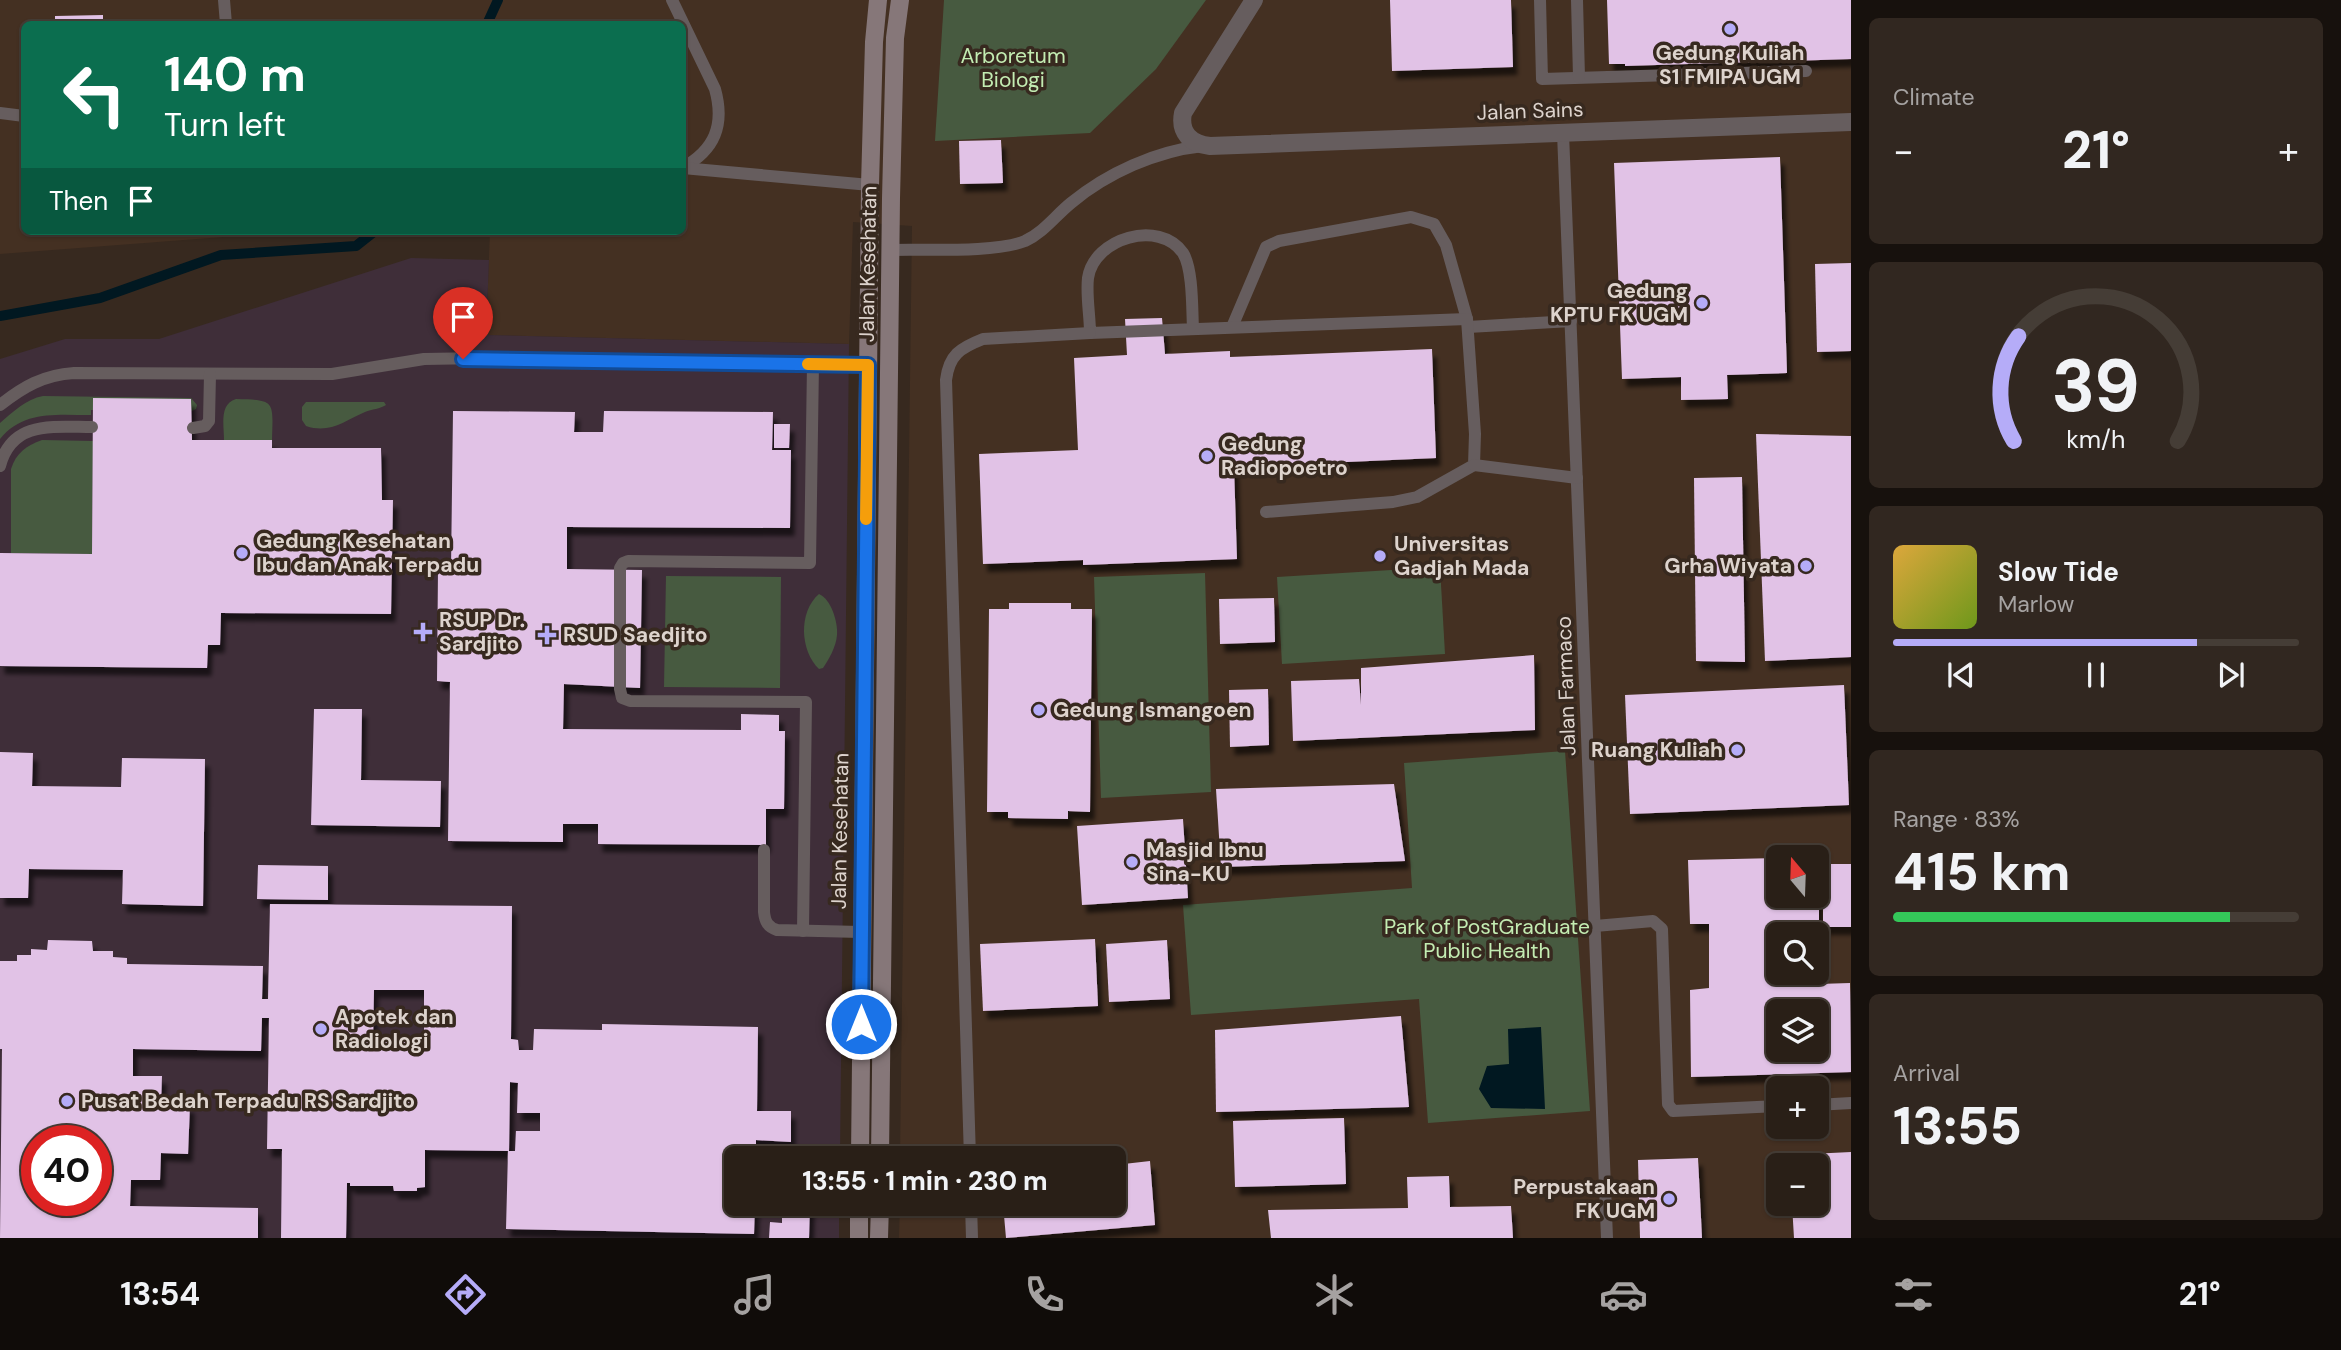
<!DOCTYPE html>
<meta charset="utf-8">
<style>
body{margin:0;font-family:"DM Sans",sans-serif;background:#312720;color:#f1f3f6;height:100vh;display:flex;flex-direction:column;font-size:26px;white-space:nowrap}
*{box-sizing:border-box;margin:0}
p{font-size:23px;color:#a5a2a1}
.icon{flex:none;width:38px;height:38px;fill:none;stroke:currentColor;stroke-width:2;stroke-linecap:round;stroke-linejoin:round}
.map{position:relative;flex:1;overflow:hidden}
.panel{display:flex;flex-direction:column;gap:18px;padding:18px;background:#17110d;width:490px}
.panel>*{flex:none}
.banner{position:absolute;left:21px;top:21px;width:665px;height:214px;border-radius:10px;box-shadow:0 2px 5px #0004,0 0 0 2px #453d36;background:#0b6e4f;color:#fff;overflow:hidden}
.needle{width:46px;rotate:341deg}
.fabs{position:absolute;left:1766px;top:845px;display:grid;gap:14px}
.fabs a{display:grid;place-items:center;width:63px;height:63px;border-radius:10px;background:#291f17;box-shadow:0 2px 5px #0004,0 0 0 2px #453d36;font-size:35px}
.speed{position:absolute;left:21px;top:1125px;display:flex;gap:14px;font-size:35px;font-weight:700;text-align:center}
.speed>*{display:grid;place-content:center;width:91px;height:91px;border-radius:50%;background:#291f17;box-shadow:0 2px 5px #0004,0 0 0 2px #453d36;line-height:1}
.speed .limit{border:10px solid #d22;background:#fff;color:#111}
.pin{position:absolute;display:grid;place-items:center;width:60px;height:60px;color:#fff;margin:-72px -30px;border-radius:50% 50% 50% 0;rotate:-45deg;box-shadow:0 0 7px #0007}
.pin .icon{rotate:45deg}
.me{position:absolute;width:77px;margin:-38px;rotate:0deg;stroke-linejoin:round;filter:drop-shadow(0 0 5px #0008)}
.turn{display:flex;align-items:center;gap:24px;height:147px;padding:0 28px;font-size:32px}
.turn .icon{width:91px;height:91px;stroke-width:2.5}
.turn b{display:block;font-size:49px;line-height:60px}
.then{display:flex;align-items:center;height:66px;padding:0 28px;background:#0003;gap:14px;font-size:26px}
.big{font-size:52px;font-weight:800;line-height:1.1}
.panel .tile{flex:1;display:flex;flex-direction:column;justify-content:center;gap:10px;min-width:0;padding:0 24px;border-radius:10px;background:#312720}
.panel .dial{align-items:center;gap:0}
.dial svg{height:182px;overflow:visible;fill:none;stroke:#453d36;stroke-width:7;stroke-linecap:round;text-anchor:middle}
.dial text{fill:#f1f3f6;stroke:none}
.song{display:flex;align-items:center;gap:21px}
.cover{width:84px;height:84px;border-radius:10px;background:linear-gradient(135deg,hsl(40 70% 55%),hsl(80 70% 35%))}
.played{height:7px;border-radius:4px;background:linear-gradient(90deg,#b5acf8 75%,#453d36 75%)}
.keys{display:flex;justify-content:space-around;direction:ltr}
.heat{display:flex;justify-content:space-between;align-items:center;font-size:38px;direction:ltr}
.charge{height:10px;border-radius:5px;background:linear-gradient(90deg,#34c759 83%,#453d36 0)}
.trip{position:absolute;left:724px;top:1146px;width:402px;height:70px;border-radius:10px;background:#291f17;box-shadow:0 2px 5px #0004,0 0 0 2px #453d36;font-weight:800;line-height:70px;text-align:center}
.dock{display:flex;height:112px;justify-content:space-around;align-items:center;background:#100c09;color:#a5a2a1}
.dock .icon{width:49px;height:49px}
.dock .selected{color:#b5acf8}
.dock b{font-size:32px;color:#f1f3f6}
main{display:flex;flex:1;min-height:0}
.map>svg:first-child{display:block}
</style>
<main>
<div class="map">
<svg width="1851" height="1238" viewBox="0 0 1851 1238">
<defs>
<filter id="shadow"><feDropShadow dx="4.5" dy="8" stdDeviation="2" flood-color="#0009"/></filter>
</defs>
<rect width="100%" height="100%" fill="#37291f"/>
<path fill="#443022" fill-rule="evenodd" d="M0,0H1851V1238H899L900,1204H1115V1158H900L912,226L853,222L849,344L486,335L490,231H682V24H24V231H303L0,254ZM1778,858H1816V896H1778ZM1778,934H1816V973H1778ZM1778,1012H1816V1050H1778ZM1778,1088H1816V1127H1778ZM1778,1166H1816V1204H1778Z"/>
<path fill="#3f2e39" fill-rule="evenodd" d="M411,258L489,260L486,335L849,344L840,1158H737V1204H839V1238H0V359L65,339H159ZM37,1141H96V1200H37Z"/>
<g fill="#475a40">
<polygon points="944,0 1206,0 1156,69 1090,133 935,141"/>
<path d="M43,396L191,398L197,405L196,409L190,412L91,410V415C57,415 23,410 0,439V423C13,412 26,399 43,396Z"/>
<path d="M236,399C276,400 273,401 272,440H224C224,425 219,404 236,399Z"/>
<path d="M306,402H384L386,405C380,409 372,409 365,412C344,421 330,434 306,426L302,420V407Z"/>
<path d="M42,440L93,441L92,554L11,553V469C16,453 26,446 42,440Z"/>
<polygon points="1440,567 1445,654 1282,664 1277,577"/>
<polygon points="1205,573 1211,792 1101,798 1094,577"/>
<polygon points="666,576 781,577 780,688 664,687"/>
<path d="M819,594C831,599 838,622 837,635C836,647 829,659 823,668L819,669C800,651 798,612 819,594Z"/>
<polygon points="1565,751 1590,1111 1428,1123 1419,999 1191,1015 1183,905 1412,888 1404,763"/>
</g>
<polygon fill="#011821" points="1541,1027 1545,1109 1491,1108 1479,1089 1487,1066 1509,1064 1508,1029"/>
<g fill="none" stroke-linecap="round" stroke-linejoin="round">
<g stroke="#011821" stroke-width="10">
<polyline points="487,24 498,0"/>
<polyline points="0,316 100,298 221,255 356,246 375,231"/>
</g>
</g>
<g fill="#e1c2e6" fill-rule="evenodd" filter="url(#shadow)">
<polygon points="1390,0 1511,0 1513,67 1392,71"/>
<polygon points="1607,0 1851,0 1851,59 1625,66 1625,64 1609,64"/>
<polygon points="103,15 103,24 55,24 55,16"/>
<polygon points="1001,140 1003,183 960,184 959,141"/>
<polygon points="1780,157 1787,373 1727,375 1728,399 1681,400 1681,377 1622,379 1614,163"/>
<polygon points="1851,263 1851,351 1817,352 1815,264"/>
<polygon points="1162,318 1165,354 1230,351 1230,357 1432,349 1436,458 1234,467 1237,559 1083,565 1083,560 983,564 979,454 1078,450 1074,358 1127,355 1125,319"/>
<polygon points="93,398 191,399 192,440 272,440 272,448 381,448 382,500 393,500 391,614 221,613 220,645 208,645 207,668 0,666 0,553 92,554"/>
<polygon points="453,411 575,412 574,432 603,432 604,411 773,412 772,450 791,450 790,528 567,527 567,569 642,570 640,688 564,684 563,729 741,730 741,714 779,715 779,731 785,731 784,809 766,809 766,845 598,844 598,824 563,824 563,842 448,841 450,682 437,681 438,569 451,569"/>
<polygon points="774,424 790,424 789,448 774,448"/>
<polygon points="1756,434 1851,436 1851,657 1765,661"/>
<polygon points="1742,477 1745,662 1696,661 1694,478"/>
<polygon points="1274,598 1275,642 1220,644 1219,599"/>
<polygon points="1009,603 1071,603 1071,609 1092,609 1090,812 1068,811 1068,819 1008,818 1008,812 987,812 989,609 1009,609"/>
<polygon points="1534,655 1535,730 1293,741 1291,681 1359,679 1361,705 1361,668"/>
<polygon points="1844,685 1849,805 1630,814 1625,695"/>
<polygon points="1268,689 1269,745 1230,747 1229,690"/>
<polygon points="314,709 362,709 361,780 441,781 440,827 311,825"/>
<polygon points="0,752 33,753 32,786 121,787 122,758 205,759 203,906 122,904 123,870 29,869 28,898 0,898"/>
<polygon points="1394,784 1405,861 1221,867 1216,789"/>
<polygon points="1183,819 1188,898 1082,905 1077,826"/>
<path d="M1778,858V896H1816V870H1819V922L1785,924V934H1778V973H1787V985L1850,983L1851,1072L1691,1077L1690,990L1709,988V924H1690L1688,860ZM1778,1012H1816V1050H1778Z"/>
<rect x="1823" y="864" width="28" height="63"/>
<polygon points="258,865 328,866 328,900 257,899"/>
<path d="M270,904L512,906L511,1039L518,1040L519,1050H533L534,1029L602,1030V1024L758,1027L757,1111H791V1142L756,1140V1158H737V1204H755L754,1234L506,1229L508,1151L425,1150V1187L417,1188V1191H394L393,1186H350V1183H347L346,1238H281L282,1149H267L269,1018H262L261,1051L133,1049V1076H162L161,1105H190L188,1154L161,1153L160,1180H131L130,1206L258,1208V1238H0L2,1049H0V961H17V955H31V949L47,950L48,940L92,941L93,951H113V957L127,958V964L263,966L262,999H268ZM374,990H424V1041H373ZM510,1082L518,1083L517,1113H540V1131H516L515,1151H509ZM37,1141H96V1200H37Z"/>
<polygon points="1095,939 1098,1006 983,1011 980,944"/>
<polygon points="1167,940 1170,999 1109,1002 1106,944"/>
<polygon points="1401,1016 1409,1107 1216,1112 1215,1030"/>
<polygon points="1344,1118 1346,1184 1235,1187 1233,1121"/>
<polygon points="1851,1152 1851,1238 1794,1238 1792,1204 1816,1204 1816,1166 1791,1166 1790,1155"/>
<polygon points="1698,1158 1702,1238 1640,1238 1638,1160"/>
<polygon points="1150,1161 1155,1225 1006,1238 1003,1204 1115,1204 1115,1165"/>
<polygon points="1449,1176 1450,1207 1511,1206 1513,1238 1271,1238 1268,1210 1408,1208 1407,1177"/>
<polygon points="782,1204 810,1204 809,1238 769,1238 770,1222 782,1223"/>
</g>
<g fill="none" stroke-linecap="round" stroke-linejoin="round">
<g stroke="#665d5e" stroke-width="12">
<polyline points="224,0 226,24"/>
<path d="M672,0L715,89C725,125 715,150 682,168"/>
<polyline points="1540,0 1542,79 1806,71"/>
<polyline points="1577,0 1579,77"/>
<polyline points="0,113 24,116"/>
<polyline points="1563,133 1607,1238"/>
<polyline points="683,168 870,185"/>
<path d="M891,250C925,249 996,253 1025,241C1044,232 1055,216 1071,203C1107,173 1156,151 1203,146"/>
<polyline points="1232,327 1266,247 1279,241 1411,217 1434,224 1446,245 1467,319"/>
<polyline points="1468,327 1571,321"/>
<path d="M1193,329C1192,309 1193,269 1183,253C1159,219 1094,238 1088,278C1086,295 1090,316 1090,333L1467,319L1475,434L1474,465L1417,497L1393,502L1266,512"/>
<path d="M0,405C23,387 43,375 74,373L332,374L424,359L482,358L868,365"/>
<polyline points="193,428 205,426 209,421 210,374"/>
<polyline points="1474,465 1577,478"/>
<path d="M0,466C12,420 54,427 92,427"/>
<path d="M764,850V912C765,922 768,927 777,930L861,932"/>
<polyline points="1595,926 1653,921 1662,929 1668,1104 1673,1111 1778,1106"/>
<polyline points="803,931 806,702 630,701 622,698 620,689 620,568 623,563 628,561 810,563 813,364"/>
<polyline points="1816,1105 1851,1103"/>
<path d="M970,1158L946,380C949,355 960,348 983,339L1090,333"/>
<polyline points="971,1204 972,1238"/>
</g>
<path stroke="#665d5e" stroke-width="18" d="M1254,0L1183,113C1179,133 1191,144 1210,146L1851,122"/>
<g stroke="#867779" stroke-width="18">
<polyline points="860,1158 870,185 874,42 878,0"/>
<polyline points="880,1158 891,198 895,38 900,0"/>
<polyline points="859,1238 859,1204"/>
<polyline points="879,1238 880,1204"/>
</g>
</g>
<g fill="none" stroke-linecap="round" stroke-linejoin="round">
<defs>
<polyline id="route" points="463,359 868,365 861,1024"/>
</defs>
<use href="#route" stroke="#114b97" stroke-width="18"/>
<use href="#route" stroke="#1a73e8" stroke-width="12"/>
<polyline stroke="#f59e0b" stroke-width="12" points="808,364 868,365 866,519"/>
</g>
<g fill="#b5acf8" stroke="#37291f" stroke-width="2.5">
<circle cx="1730" cy="29" r="7"/>
<circle cx="1702" cy="303" r="7"/>
<circle cx="1207" cy="456" r="7"/>
<circle cx="242" cy="553" r="7"/>
<circle cx="1380" cy="556" r="7"/>
<circle cx="1806" cy="566" r="7"/>
<path d="M419.5 621.5h7v7h7v7h-7v7h-7v-7h-7v-7h7z"/>
<path d="M543.5 624.5h7v7h7v7h-7v7h-7v-7h-7v-7h7z"/>
<circle cx="1039" cy="710" r="7"/>
<circle cx="1737" cy="750" r="7"/>
<circle cx="1132" cy="862" r="7"/>
<circle cx="321" cy="1029" r="7"/>
<circle cx="67" cy="1101" r="7"/>
<circle cx="1669" cy="1199" r="7"/>
</g>
<g text-anchor="middle" dominant-baseline="central" stroke-width="7" stroke-linejoin="round" paint-order="stroke">
<g font-size="21" font-weight="bold" fill="#ddd3cd" stroke="#37291f" text-anchor="start">
<text x="1730" y="53" text-anchor="middle">Gedung Kuliah<tspan x="1730" dy="24">S1 FMIPA UGM</tspan></text>
<text x="1688" y="291" text-anchor="end">Gedung<tspan x="1688" dy="24">KPTU FK UGM</tspan></text>
<text x="1221" y="444">Gedung<tspan x="1221" dy="24">Radiopoetro</tspan></text>
<text x="256" y="541">Gedung Kesehatan<tspan x="256" dy="24">Ibu dan Anak Terpadu</tspan></text>
<text x="1394" y="544">Universitas<tspan x="1394" dy="24">Gadjah Mada</tspan></text>
<text x="1792" y="566" text-anchor="end">Grha Wiyata</text>
<text x="439" y="620">RSUP Dr.<tspan x="439" dy="24">Sardjito</tspan></text>
<text x="563" y="635">RSUD Saedjito</text>
<text x="1053" y="710">Gedung Ismangoen</text>
<text x="1723" y="750" text-anchor="end">Ruang Kuliah</text>
<text x="1146" y="850">Masjid Ibnu<tspan x="1146" dy="24">Sina-KU</tspan></text>
<text x="335" y="1017">Apotek dan<tspan x="335" dy="24">Radiologi</tspan></text>
<text x="81" y="1101">Pusat Bedah Terpadu RS Sardjito</text>
<text x="1655" y="1187" text-anchor="end">Perpustakaan<tspan x="1655" dy="24">FK UGM</tspan></text>
</g>
<g font-size="21" fill="#c3ecb2" stroke="#37291f">
<text x="1013" y="56">Arboretum<tspan x="1013" dy="24">Biologi</tspan></text>
<text x="1487" y="927">Park of PostGraduate<tspan x="1487" dy="24">Public Health</tspan></text>
</g>
<g font-size="21" fill="#ddd3cd" stroke="#37291f">
<text transform="translate(1530 111) rotate(-2)">Jalan Sains</text>
<text transform="translate(868 264) rotate(-89)">Jalan Kesehatan</text>
<text transform="translate(1566 686) rotate(-92)">Jalan Farmaco</text>
<text transform="translate(840 831) rotate(-89)">Jalan Kesehatan</text>
</g>
</g>
</svg>
<div class="fabs">
<a><svg class="needle" viewBox="-14 -14 28 28"><path d="M0-13l5 13h-10z" fill="#e53935"/><path d="M0 13l5-13h-10z" fill="#a5a2a1"/></svg></a>
<a><svg class="icon" aria-label="search" viewBox="0 0 24 24"><circle cx="10" cy="10" r="6"/><path d="M15 15l6 6"/></svg></a>
<a><svg class="icon" aria-label="layers" viewBox="0 0 24 24"><path d="M12 4l9 5-9 5-9-5zM3 14l9 5 9-5"/></svg></a>
<a>+</a>
<a>−</a>
</div>
<div class="speed"><div class="limit">40</div></div>
<div class="pin" style="left:463px;top:359px;background:#d93025"><svg class="icon" aria-label="arrive" viewBox="0 0 24 24"><path d="M6 21V4h12l-3 4 3 4H6"/></svg></div>
<svg class="me" style="left:861px;top:1024px" viewBox="-20 -20 40 40"><circle r="17" fill="#1a73e8" stroke="#fff" stroke-width="3"/><path d="M0-11L8 9 0 5-8 9z" fill="#fff"/></svg>
<div class="trip">13:55 · 1 min · 230 m</div>
<div class="banner">
<div class="turn"><svg class="icon" aria-label="left" viewBox="0 0 24 24"><path d="M17 20v-9H6M10 6l-5 5 5 5"/></svg><div><b>140 m</b>Turn left</div></div>
<div class="then">Then<svg class="icon" aria-label="arrive" viewBox="0 0 24 24"><path d="M6 21V4h12l-3 4 3 4H6"/></svg></div>
</div>
</div>
<section class="panel">
<div class="tile"><p>Climate</p>
<div class="heat"><a>−</a><b class="big">21°</b><a>+</a></div>
</div>
<div class="tile dial"><svg viewBox="0 0 100 80">
<path d="M14 69A42 42 0 1 1 86 69"/>
<path d="M14 69A42 42 0 0 1 16 23" stroke="#b5acf8"/>
<text x="50" y="56" font-size="32" font-weight="700">39</text>
<text x="50" y="72" font-size="11">km/h</text>
</svg></div>
<div class="tile">
<div class="song"><i class="cover"></i><div><b>Slow Tide</b><p>Marlow</p></div></div>
<div class="played"></div>
<div class="keys"><svg class="icon" aria-label="previous" viewBox="0 0 24 24"><path d="M18 5L8 12l10 7zM5 5v14"/></svg><svg class="icon" aria-label="pause" viewBox="0 0 24 24"><path d="M8 5v14M16 5v14"/></svg><svg class="icon" aria-label="next" viewBox="0 0 24 24"><path d="M6 5l10 7-10 7zM19 5v14"/></svg></div>
</div>
<div class="tile"><p>Range · 83%</p><b class="big">415 km</b><div class="charge"></div></div>
<div class="tile"><p>Arrival</p><b class="big">13:55</b></div>
</section>
</main>
<nav class="dock">
<b>13:54</b>
<svg class="icon selected" aria-label="directions" viewBox="0 0 24 24"><path d="M12 3l9 9-9 9-9-9zM9 14v-3h6M13 9l2 2-2 2"/></svg>
<svg class="icon" aria-label="music" viewBox="0 0 24 24"><path d="M9 18V5l10-2v13"/><circle cx="6" cy="18" r="3"/><circle cx="16" cy="16" r="3"/></svg>
<svg class="icon" aria-label="phone" viewBox="0 0 24 24"><path d="M5 4h4l2 5-3 2q2 4 5 5l2-3 5 2v4C11 20 4 13 5 4z"/></svg>
<svg class="icon" aria-label="climate" viewBox="0 0 24 24"><path d="M12 3v18M4 7l16 10M4 17L20 7"/></svg>
<svg class="icon" aria-label="car" viewBox="0 0 24 24"><path d="M5 17H2v-5l4-1 3-4h7l3 4 3 1v5h-3M9 17h6M6 11h13"/><circle cx="7" cy="17" r="2"/><circle cx="17" cy="17" r="2"/></svg>
<svg class="icon" aria-label="filters" viewBox="0 0 24 24"><path d="M4 7h16M4 17h16"/><circle cx="9" cy="7" r="2"/><circle cx="15" cy="17" r="2"/></svg>
<b>21°</b>
</nav>
